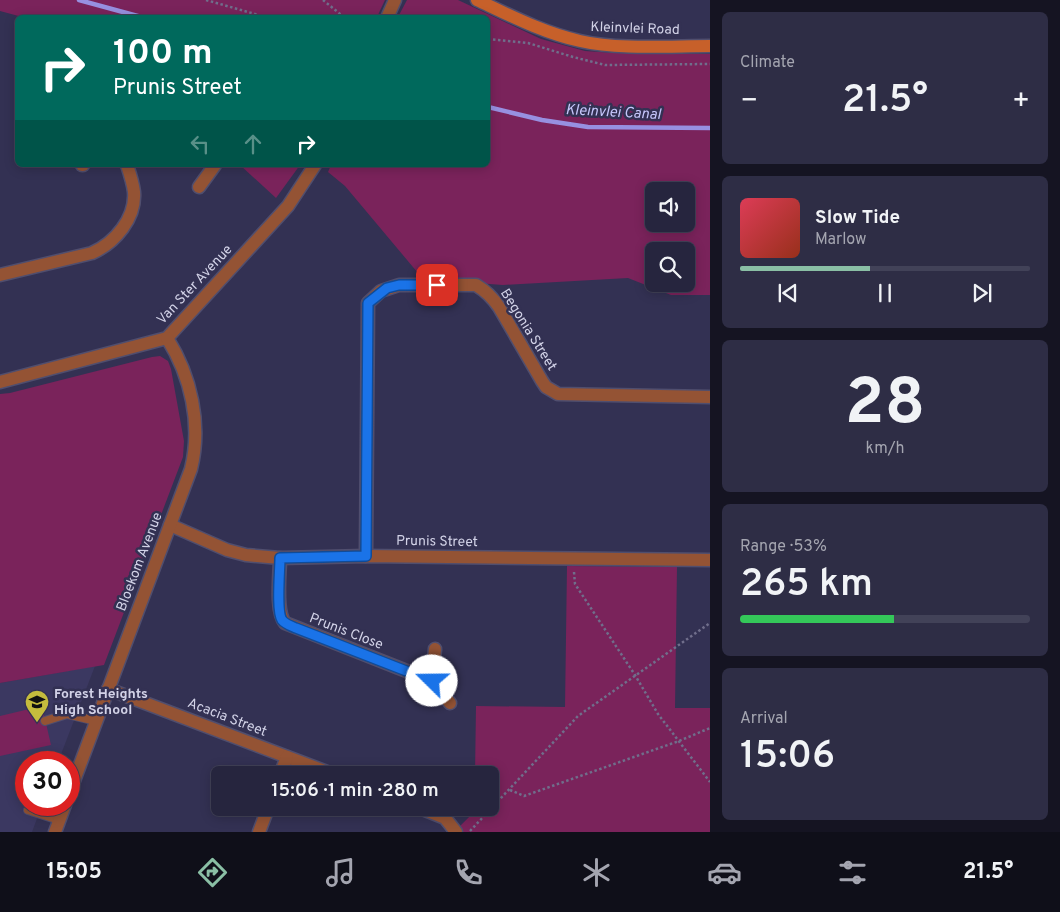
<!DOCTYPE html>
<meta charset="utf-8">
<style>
body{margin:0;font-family:Overpass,sans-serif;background:#2e2d45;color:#f1f3f6;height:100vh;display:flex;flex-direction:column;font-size:19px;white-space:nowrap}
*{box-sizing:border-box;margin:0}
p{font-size:16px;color:#a4a5b0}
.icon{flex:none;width:28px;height:28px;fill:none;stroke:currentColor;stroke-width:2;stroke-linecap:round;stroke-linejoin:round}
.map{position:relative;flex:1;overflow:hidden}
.side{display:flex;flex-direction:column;gap:12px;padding:12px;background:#151422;width:350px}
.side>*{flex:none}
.guide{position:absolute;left:15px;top:15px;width:475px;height:152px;border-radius:8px;box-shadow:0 2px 12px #0003,0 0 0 1px #424258;background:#00695c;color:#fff;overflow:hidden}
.fabs{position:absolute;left:645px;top:182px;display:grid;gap:10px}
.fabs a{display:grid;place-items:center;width:50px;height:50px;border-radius:8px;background:#26253e;box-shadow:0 2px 12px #0003,0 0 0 1px #424258;font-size:25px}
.speed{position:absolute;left:15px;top:751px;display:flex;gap:10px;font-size:25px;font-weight:700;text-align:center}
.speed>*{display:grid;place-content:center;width:65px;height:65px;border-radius:50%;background:#26253e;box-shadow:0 2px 12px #0003,0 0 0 1px #424258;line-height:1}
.speed .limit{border:8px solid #d22;background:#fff;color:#111}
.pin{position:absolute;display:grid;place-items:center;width:42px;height:42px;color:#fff;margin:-21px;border-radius:10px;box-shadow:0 2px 8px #0006}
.me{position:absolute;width:55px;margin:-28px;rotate:292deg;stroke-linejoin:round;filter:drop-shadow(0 0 4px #0008)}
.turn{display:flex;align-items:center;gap:18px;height:105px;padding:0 15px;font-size:22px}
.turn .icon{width:65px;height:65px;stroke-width:2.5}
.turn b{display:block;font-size:35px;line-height:42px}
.lanes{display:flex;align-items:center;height:48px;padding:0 15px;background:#0003;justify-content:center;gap:25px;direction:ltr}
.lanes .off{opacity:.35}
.big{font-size:38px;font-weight:600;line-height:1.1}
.side .card{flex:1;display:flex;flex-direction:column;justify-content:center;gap:8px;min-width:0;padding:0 18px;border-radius:8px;background:#2e2d45}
.side .dial{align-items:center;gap:0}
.dial b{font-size:65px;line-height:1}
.song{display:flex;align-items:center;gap:15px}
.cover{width:60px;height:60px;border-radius:8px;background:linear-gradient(135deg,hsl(350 70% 55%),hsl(10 70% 35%))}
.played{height:5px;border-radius:2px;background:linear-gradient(90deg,#8abfa5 45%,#424258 45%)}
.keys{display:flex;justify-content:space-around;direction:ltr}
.heat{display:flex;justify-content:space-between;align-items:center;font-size:28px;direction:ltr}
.charge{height:8px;border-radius:4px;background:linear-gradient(90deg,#34c759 53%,#424258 0)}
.trip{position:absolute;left:211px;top:766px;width:288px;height:50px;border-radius:8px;background:#26253e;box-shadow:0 2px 12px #0003,0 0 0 1px #424258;font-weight:600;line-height:50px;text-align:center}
.tabs{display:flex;height:80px;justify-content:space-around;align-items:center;background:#0f0f19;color:#a4a5b0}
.tabs .icon{width:35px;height:35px}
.tabs .current{color:#8abfa5}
.tabs b{font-size:22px;color:#f1f3f6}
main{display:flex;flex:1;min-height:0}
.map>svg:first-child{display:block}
</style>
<main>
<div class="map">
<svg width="710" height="832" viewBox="0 0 710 832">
<rect width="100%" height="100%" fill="#333153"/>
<polygon fill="#3b3861" points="95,666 58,762 26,762 26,805 42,805 32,832 0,832 0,683"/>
<g fill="#7a235b" fill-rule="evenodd">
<polygon points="0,0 385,0 377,17 26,18 0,11"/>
<path d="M407,0H458L541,39L585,51L614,53L710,54V295H671L628,278L503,285L423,279L345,186L328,172L331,165H488V18L398,17ZM654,191H686V224H654ZM654,251H686V284H654Z"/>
<polygon points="240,165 300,165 276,198"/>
<polygon points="160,356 168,361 171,369 184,441 183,457 104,665 0,683 0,394 10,393 152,357"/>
<polygon points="567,566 677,567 675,708 710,708 710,832 461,832 459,827 474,812 474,808 490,808 490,775 475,775 476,706 565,707"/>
<polygon points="42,706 51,745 0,756 0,716"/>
</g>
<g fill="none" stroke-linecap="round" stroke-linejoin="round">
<g stroke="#9790e1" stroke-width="4.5">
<polyline points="79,0 145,18"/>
<polyline points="488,107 542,120 588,127 710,128"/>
</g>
<defs>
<g id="lane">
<polyline points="45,721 67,714 96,721"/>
<polyline points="28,810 59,820"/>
</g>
<g id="street">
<polyline points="387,18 395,0"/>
<polyline points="82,165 83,165"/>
<polyline points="199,187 215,165"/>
<path d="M0,275L92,253C115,243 136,218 134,192C133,183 130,174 127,165"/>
<polyline points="0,382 167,338 288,206 315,165"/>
<polyline points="170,525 227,550 246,555 280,558 366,556 710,560"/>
<path d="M366,556L368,303L381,291L399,285H476C486,291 493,298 499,307L542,381L546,387L558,394L710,397"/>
<path d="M280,558C280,574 275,611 285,623L432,681L450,703"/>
<polyline points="432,681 435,649"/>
<polyline points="108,689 335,775"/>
<polyline points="280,775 287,757"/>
<path d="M69,794L191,469C202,424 191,376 167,338"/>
<polyline points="420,808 445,818 456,832"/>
<polyline points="55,832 65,805"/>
<polyline points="259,832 268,808"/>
</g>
<path id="secondary" d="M477,0C511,16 544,33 580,41C618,50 671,46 710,46"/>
</defs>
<use href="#lane" stroke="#504e6e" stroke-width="10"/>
<use href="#street" stroke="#504e6e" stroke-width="15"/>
<use href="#secondary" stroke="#504e6e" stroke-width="15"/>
<g stroke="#706e8b" stroke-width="2.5" stroke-dasharray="2.5 2.5" stroke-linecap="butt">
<polyline points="206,0 269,18"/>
<polyline points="323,0 345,18"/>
<polyline points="488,39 528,43 573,57 605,65 710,64"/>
<polyline points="574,572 575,584 635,675 658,714 710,782"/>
<polyline points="510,790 524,796 679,741 710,728"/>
<polyline points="470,831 578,716 710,623"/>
</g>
<use href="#lane" stroke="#945334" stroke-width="8"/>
<use href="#street" stroke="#945334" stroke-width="12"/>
<use href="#secondary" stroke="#c7602a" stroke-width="12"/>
</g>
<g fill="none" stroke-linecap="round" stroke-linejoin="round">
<defs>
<path id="route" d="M432,681L296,628C291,626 285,624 282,620C276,611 280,570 280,558L366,556L368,303L387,288L399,285H437"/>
</defs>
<use href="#route" stroke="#114b97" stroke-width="12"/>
<use href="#route" stroke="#1a73e8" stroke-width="9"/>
</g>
<defs>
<symbol id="school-pin" viewBox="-11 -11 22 30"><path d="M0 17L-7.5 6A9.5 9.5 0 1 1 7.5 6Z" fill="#c5bc3d" stroke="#333153"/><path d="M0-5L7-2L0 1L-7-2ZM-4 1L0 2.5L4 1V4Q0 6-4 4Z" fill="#111"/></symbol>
</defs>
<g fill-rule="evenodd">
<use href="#school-pin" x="23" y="688" width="28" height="38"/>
</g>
<g text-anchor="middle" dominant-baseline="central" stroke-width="5" stroke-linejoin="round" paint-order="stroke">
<g font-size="14" fill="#d2d2e7" stroke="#333153">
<text transform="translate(635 29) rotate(2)">Kleinvlei Road</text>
<text transform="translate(195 285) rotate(-47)">Van Ster Avenue</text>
<text transform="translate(528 330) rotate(58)">Begonia Street</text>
<text transform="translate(437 542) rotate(1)">Prunis Street</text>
<text transform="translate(140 562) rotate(-69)">Bloekom Avenue</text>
<text transform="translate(346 632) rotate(21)">Prunis Close</text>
<text transform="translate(227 718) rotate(21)">Acacia Street</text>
</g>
<g font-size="14" font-weight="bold" fill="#d2d2e7" stroke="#333153" text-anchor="start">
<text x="54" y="694">Forest Heights<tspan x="54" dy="16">High School</tspan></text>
</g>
<g font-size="15" font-style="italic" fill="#c6c6fb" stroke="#333153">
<text transform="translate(613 113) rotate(3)">Kleinvlei Canal</text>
</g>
</g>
</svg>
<div class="fabs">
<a><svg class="icon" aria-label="sound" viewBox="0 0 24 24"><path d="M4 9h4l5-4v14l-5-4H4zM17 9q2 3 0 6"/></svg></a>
<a><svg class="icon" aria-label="search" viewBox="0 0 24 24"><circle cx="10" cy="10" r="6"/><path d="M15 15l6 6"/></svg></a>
</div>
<div class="speed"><div class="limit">30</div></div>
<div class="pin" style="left:437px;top:285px;background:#d93025"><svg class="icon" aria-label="arrive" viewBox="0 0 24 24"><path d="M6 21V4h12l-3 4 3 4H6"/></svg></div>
<svg class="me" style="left:432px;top:681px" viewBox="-20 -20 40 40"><circle r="19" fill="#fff"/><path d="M0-13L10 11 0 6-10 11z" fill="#1a73e8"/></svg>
<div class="trip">15:06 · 1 min · 280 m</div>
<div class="guide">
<div class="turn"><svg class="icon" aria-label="right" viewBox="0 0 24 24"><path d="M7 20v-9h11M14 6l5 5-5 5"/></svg><div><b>100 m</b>Prunis Street</div></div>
<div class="lanes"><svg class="icon off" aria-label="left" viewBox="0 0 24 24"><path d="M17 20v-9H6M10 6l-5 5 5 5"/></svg><svg class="icon off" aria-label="ahead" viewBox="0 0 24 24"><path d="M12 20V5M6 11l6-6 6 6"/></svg><svg class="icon" aria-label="right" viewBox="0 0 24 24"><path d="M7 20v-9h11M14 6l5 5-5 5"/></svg></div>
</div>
</div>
<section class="side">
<div class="card"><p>Climate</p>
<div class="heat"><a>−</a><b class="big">21.5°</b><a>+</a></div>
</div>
<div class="card">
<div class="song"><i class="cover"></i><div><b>Slow Tide</b><p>Marlow</p></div></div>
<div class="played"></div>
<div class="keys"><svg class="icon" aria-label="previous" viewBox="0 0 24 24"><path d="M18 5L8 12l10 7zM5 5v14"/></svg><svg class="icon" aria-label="pause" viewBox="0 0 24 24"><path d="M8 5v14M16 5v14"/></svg><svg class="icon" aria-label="next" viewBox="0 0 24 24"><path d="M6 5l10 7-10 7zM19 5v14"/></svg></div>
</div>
<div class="card dial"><b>28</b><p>km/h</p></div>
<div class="card"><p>Range · 53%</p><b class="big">265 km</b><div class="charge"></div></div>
<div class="card"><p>Arrival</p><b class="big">15:06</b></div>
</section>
</main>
<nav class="tabs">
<b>15:05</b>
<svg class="icon current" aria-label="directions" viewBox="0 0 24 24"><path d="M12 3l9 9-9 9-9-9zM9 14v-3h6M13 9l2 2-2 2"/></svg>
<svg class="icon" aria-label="music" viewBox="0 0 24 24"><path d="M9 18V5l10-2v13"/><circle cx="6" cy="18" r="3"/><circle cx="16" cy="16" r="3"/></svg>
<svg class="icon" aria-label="phone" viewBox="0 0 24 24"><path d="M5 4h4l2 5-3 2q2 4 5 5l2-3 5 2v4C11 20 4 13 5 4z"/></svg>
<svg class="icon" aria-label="climate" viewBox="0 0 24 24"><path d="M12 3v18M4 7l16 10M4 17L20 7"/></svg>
<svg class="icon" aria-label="car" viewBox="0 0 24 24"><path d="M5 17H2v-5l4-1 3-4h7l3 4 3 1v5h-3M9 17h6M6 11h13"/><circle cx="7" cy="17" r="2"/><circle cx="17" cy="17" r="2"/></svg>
<svg class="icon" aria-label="filters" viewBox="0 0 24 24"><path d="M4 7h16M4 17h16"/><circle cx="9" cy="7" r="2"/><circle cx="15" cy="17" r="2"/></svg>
<b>21.5°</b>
</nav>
